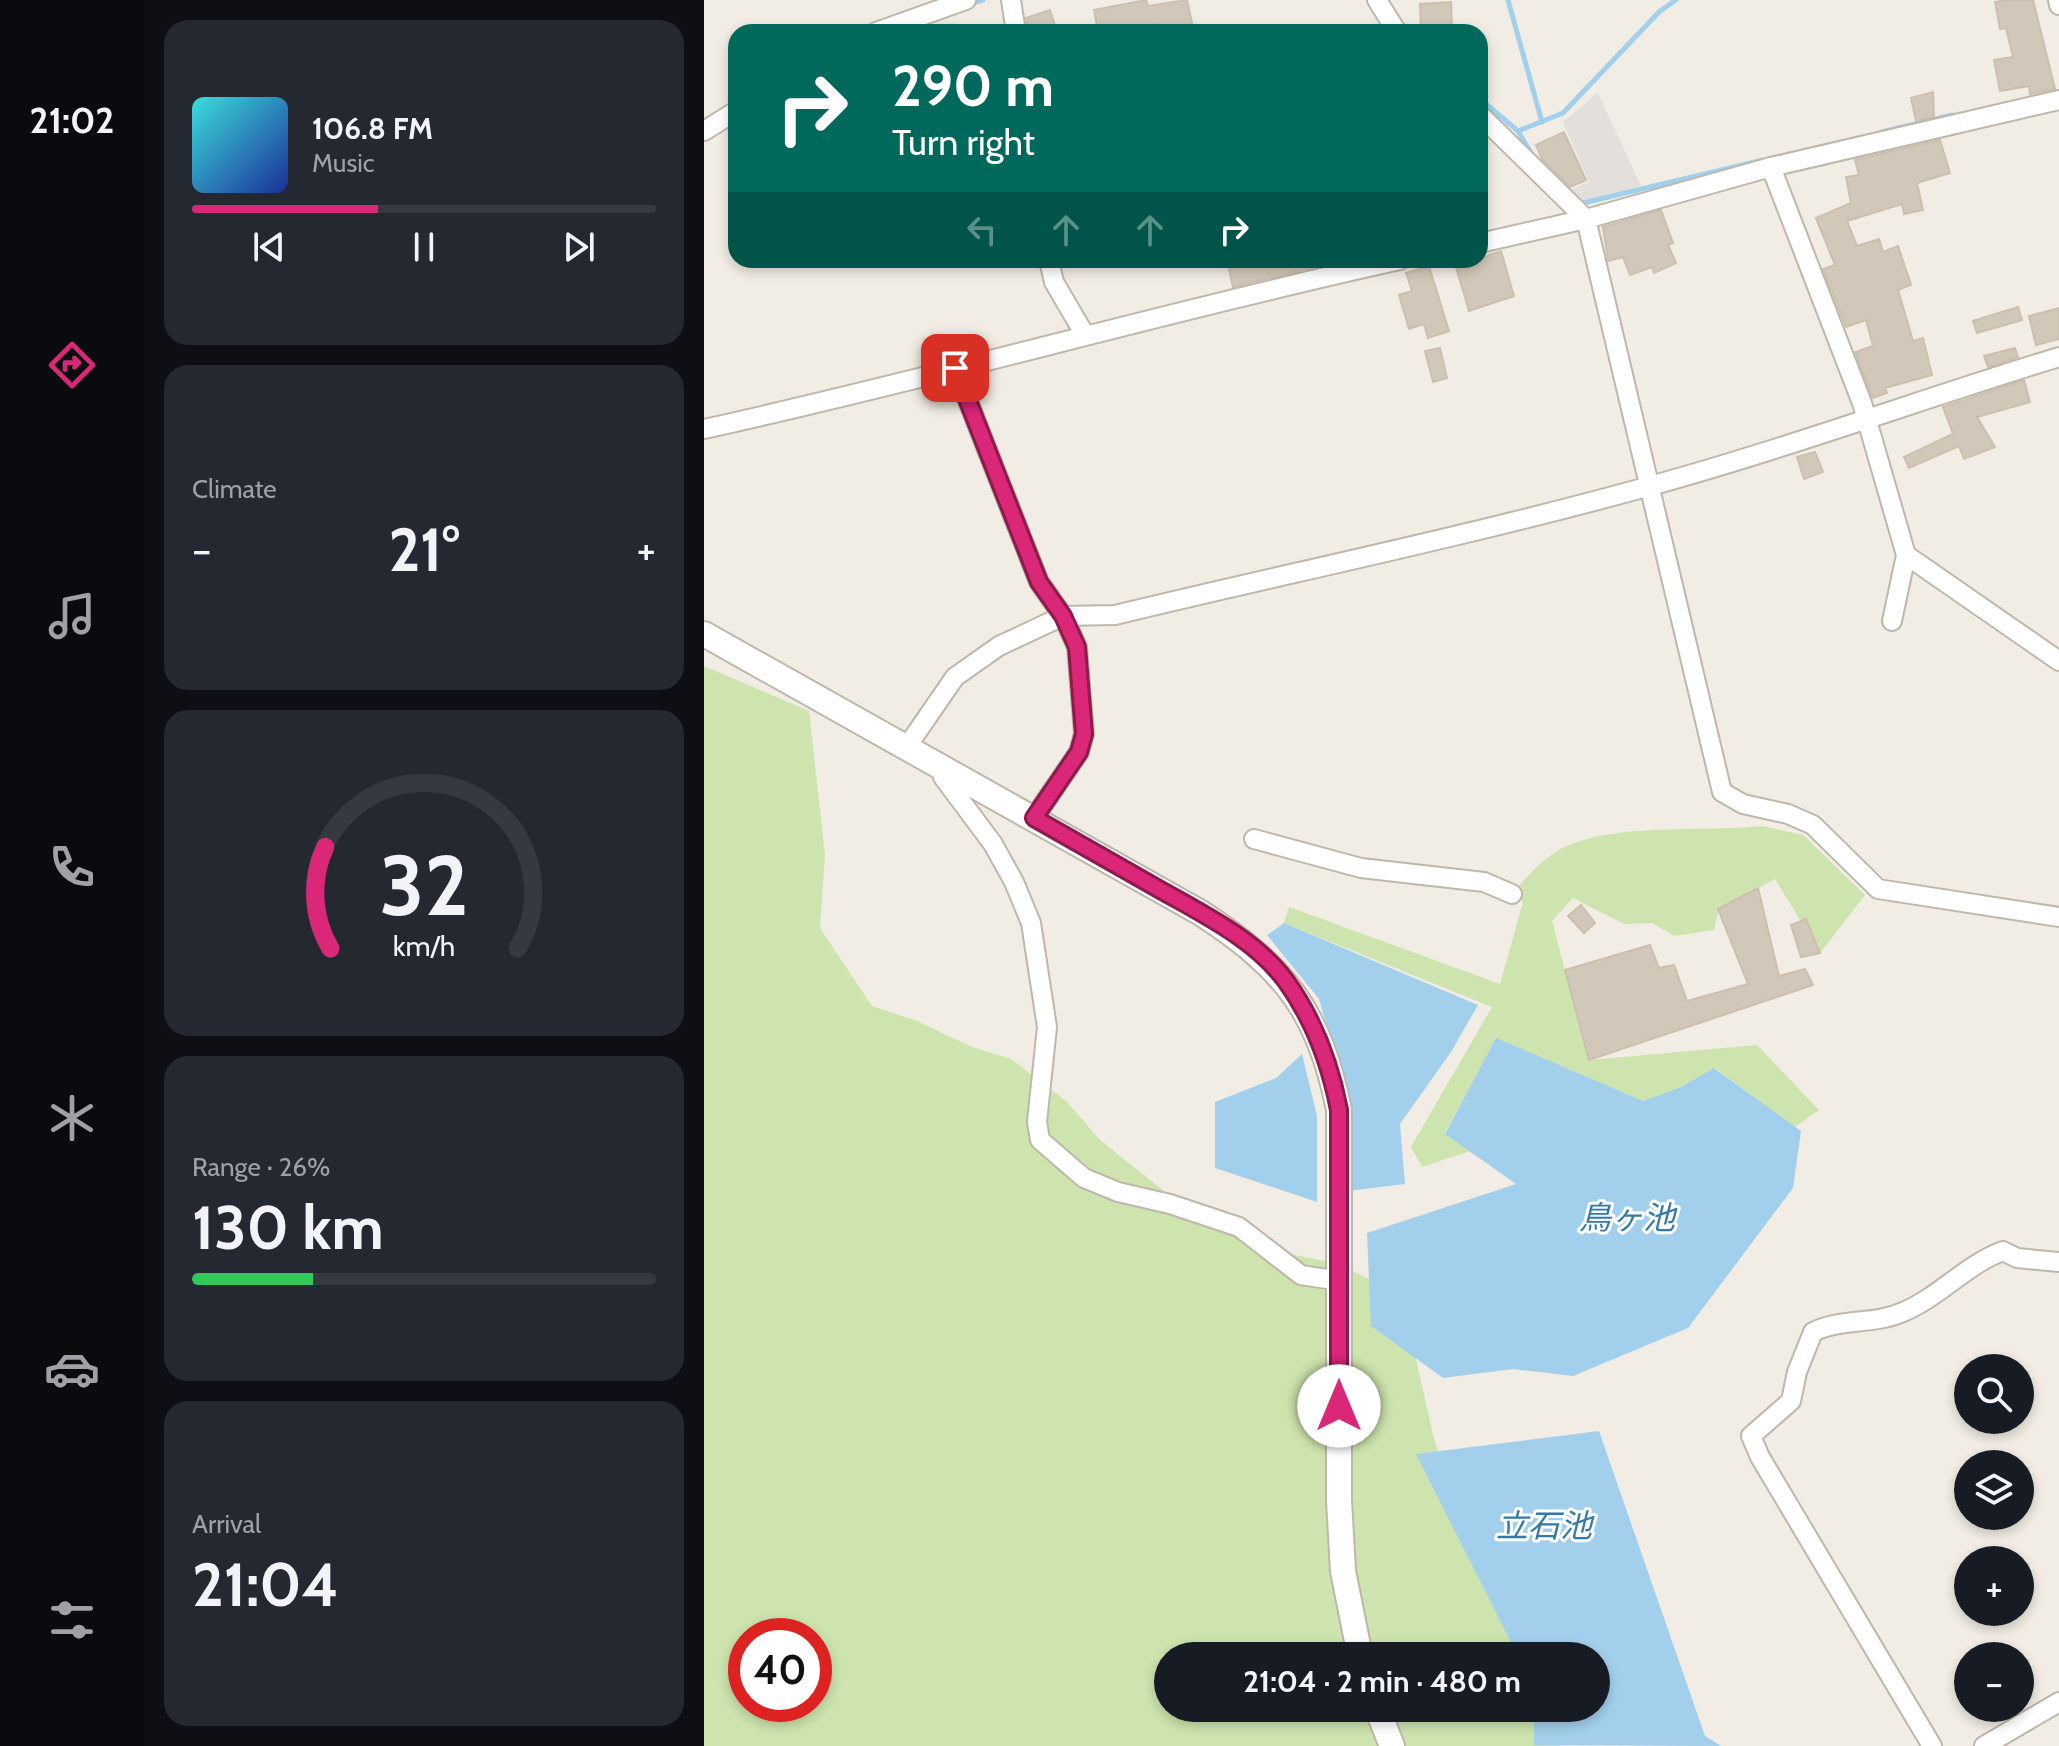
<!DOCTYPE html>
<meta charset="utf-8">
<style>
body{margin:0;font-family:Cabin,"Noto Sans JP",sans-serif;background:#242831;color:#f1f3f6;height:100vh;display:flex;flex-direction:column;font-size:30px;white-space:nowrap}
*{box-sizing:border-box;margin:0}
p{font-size:26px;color:#9ea1a6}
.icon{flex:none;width:44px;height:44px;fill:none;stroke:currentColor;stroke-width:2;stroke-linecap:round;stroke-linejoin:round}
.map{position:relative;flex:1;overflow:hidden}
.panel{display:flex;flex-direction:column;gap:20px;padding:20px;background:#0d0f14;width:560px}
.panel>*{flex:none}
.hud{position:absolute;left:24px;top:24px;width:760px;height:244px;border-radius:24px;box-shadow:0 4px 12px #0003;background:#00695c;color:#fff;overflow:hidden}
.controls{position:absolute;left:1250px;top:1354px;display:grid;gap:16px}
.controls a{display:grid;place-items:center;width:80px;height:80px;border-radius:50%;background:#171b24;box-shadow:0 4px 12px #0003;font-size:40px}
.speed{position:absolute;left:24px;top:1618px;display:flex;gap:16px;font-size:40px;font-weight:700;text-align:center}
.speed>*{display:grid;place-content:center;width:104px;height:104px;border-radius:50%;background:#171b24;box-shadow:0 4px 12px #0003;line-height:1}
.speed .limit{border:12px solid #d22;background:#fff;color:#111}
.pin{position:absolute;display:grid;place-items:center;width:68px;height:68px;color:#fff;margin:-34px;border-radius:16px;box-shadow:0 4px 12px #0006}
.me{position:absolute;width:88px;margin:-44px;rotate:0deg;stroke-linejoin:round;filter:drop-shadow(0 0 6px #0008)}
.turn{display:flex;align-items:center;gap:28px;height:168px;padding:0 32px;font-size:36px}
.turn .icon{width:104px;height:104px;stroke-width:2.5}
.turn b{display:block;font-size:56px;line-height:68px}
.lanes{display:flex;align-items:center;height:76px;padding:0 32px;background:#0003;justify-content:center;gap:40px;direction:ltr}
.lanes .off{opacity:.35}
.big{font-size:60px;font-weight:700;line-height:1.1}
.panel .card{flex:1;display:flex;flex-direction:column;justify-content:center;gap:12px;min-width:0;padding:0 28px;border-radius:24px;background:#242831}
.panel .dial{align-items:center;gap:0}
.dial svg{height:208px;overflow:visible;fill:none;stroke:#363941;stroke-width:7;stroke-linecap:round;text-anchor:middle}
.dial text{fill:#f1f3f6;stroke:none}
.song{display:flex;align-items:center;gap:24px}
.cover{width:96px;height:96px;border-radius:12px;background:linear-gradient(135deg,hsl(180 70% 55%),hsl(230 70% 35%))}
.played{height:8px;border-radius:4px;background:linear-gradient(90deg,#db2777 40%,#363941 40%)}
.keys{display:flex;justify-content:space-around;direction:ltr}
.heat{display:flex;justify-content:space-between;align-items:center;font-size:44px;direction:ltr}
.charge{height:12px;border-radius:6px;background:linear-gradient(90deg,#34c759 26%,#363941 0)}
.trip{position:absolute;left:450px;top:1642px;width:456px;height:80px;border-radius:40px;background:#171b24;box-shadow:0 4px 12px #0003;font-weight:700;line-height:80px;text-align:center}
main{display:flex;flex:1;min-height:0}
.tabs{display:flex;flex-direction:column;width:144px;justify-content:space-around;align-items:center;background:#090b0e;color:#9ea1a6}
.tabs .icon{width:56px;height:56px}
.tabs .active{color:#db2777}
.tabs b{font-size:36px;color:#f1f3f6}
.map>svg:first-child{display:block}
</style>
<main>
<nav class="tabs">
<b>21:02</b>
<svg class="icon active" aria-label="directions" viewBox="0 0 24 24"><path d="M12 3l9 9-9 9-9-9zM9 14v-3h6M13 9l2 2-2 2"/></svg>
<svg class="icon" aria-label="music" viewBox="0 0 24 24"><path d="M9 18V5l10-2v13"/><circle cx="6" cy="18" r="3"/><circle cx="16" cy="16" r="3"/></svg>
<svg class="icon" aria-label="phone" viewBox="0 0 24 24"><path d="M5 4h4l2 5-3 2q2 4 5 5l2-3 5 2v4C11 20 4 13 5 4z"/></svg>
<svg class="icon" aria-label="climate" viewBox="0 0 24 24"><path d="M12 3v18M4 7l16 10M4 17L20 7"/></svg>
<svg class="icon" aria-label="car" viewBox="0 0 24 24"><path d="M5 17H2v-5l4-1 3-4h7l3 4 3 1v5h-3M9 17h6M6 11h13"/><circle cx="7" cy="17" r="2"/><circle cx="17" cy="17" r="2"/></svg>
<svg class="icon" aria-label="filters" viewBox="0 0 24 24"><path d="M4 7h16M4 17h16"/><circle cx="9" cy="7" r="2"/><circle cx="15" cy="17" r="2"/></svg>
</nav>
<section class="panel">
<div class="card">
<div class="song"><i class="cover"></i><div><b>106.8 FM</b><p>Music</p></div></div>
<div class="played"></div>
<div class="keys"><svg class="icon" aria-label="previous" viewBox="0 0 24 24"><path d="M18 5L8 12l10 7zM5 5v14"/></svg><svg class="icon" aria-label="pause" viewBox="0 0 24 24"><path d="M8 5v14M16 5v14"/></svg><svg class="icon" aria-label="next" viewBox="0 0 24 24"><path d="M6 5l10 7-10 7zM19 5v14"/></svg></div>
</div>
<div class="card"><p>Climate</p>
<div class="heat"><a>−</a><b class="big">21°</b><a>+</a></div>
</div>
<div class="card dial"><svg viewBox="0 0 100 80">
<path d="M14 69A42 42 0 1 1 86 69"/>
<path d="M14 69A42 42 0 0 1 12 30" stroke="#db2777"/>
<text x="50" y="56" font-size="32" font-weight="700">32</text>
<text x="50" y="72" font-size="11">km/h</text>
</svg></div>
<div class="card"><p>Range · 26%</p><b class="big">130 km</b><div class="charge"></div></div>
<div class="card"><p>Arrival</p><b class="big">21:04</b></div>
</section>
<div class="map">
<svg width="1355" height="1746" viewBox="0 0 1355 1746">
<rect width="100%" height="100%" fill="#f1ede4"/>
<g fill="#cde4ae" fill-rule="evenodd">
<path d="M0,666L105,711L121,855L116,928L168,1006L213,1021L268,1047L307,1059L362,1101L396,1140L471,1200L581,1253L635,1264L665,1279L711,1355L730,1439L758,1521L830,1656H464V1708H852L856,1746H0ZM42,1636H110V1704H42Z"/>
<path d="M1058,826L1099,835L1161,895L1116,953L1071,879L1015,909L1010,930L970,936L948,923L920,924L869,898L848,921L885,1060L1053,1045L1115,1110L1091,1127L1011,1068L977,1087L939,1101L792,1039L741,1133L766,1151L718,1167L707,1147L788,1007L580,923L585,907L796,984L819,902L808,894C820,880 832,866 847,855C896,820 998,833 1058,826Z"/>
</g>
<polygon fill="#e2dfdc" points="894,93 937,186 859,211 852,196 885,182 859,122"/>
<g fill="#a2d0ec">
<polygon points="580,923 774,1005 747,1052 696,1124 701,1184 644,1191 647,1110 615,999 563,935"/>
<polygon points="792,1038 939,1101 977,1087 1010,1068 1097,1131 1089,1188 984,1328 869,1376 809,1369 739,1378 667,1326 663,1233 812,1184 741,1134"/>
<polygon points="598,1054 613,1116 613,1202 511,1168 511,1102 572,1078"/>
<polygon points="895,1431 1001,1736 1017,1746 830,1745 830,1708 892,1708 892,1656 814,1656 712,1454"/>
</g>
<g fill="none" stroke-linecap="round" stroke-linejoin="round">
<g stroke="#a2d0ec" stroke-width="5">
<polyline points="804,0 838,122"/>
<polyline points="264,5 279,0"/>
<polyline points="776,99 814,131 829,156"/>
<polyline points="814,131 859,113 956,11 972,0"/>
<polyline points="1178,132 1248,115"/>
<polyline points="875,204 1059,160"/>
</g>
</g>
<g fill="#d2c8ba" stroke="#ccbfae" stroke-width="2">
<polygon points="442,0 444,6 483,0 490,32 456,32 454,24 417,32 394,32 390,10"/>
<polygon points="1302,0 1329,0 1351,89 1326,94 1325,86 1296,91 1290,60 1309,57 1302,28 1296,29 1291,2"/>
<polygon points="747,2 748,29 717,30 716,4"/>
<polygon points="346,10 353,32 324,32 322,18"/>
<polygon points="1229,92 1230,117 1212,121 1207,98"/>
<polygon points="860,132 882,180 866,187 838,159 832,145"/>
<polygon points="1236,140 1246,173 1213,183 1219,210 1200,214 1198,204 1143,221 1153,246 1175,239 1179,252 1194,246 1207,285 1194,290 1209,341 1219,338 1228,375 1181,388 1183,393 1169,398 1151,352 1169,346 1162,320 1142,327 1119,269 1131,265 1112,218 1147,203 1142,177 1155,175 1151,160"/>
<polygon points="957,210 969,243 964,245 972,263 950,273 948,267 926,275 919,257 904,261 899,227"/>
<polygon points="797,251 810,296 765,311 752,267"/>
<polygon points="523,260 624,260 624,264 529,287"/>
<polygon points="725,266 745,331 724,338 720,324 705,329 695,295 708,291 702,273"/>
<polygon points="1314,307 1318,320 1273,333 1269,321"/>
<polygon points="1355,308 1355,339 1332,345 1325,316"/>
<polygon points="736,348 743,378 729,382 721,351"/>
<polygon points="1311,348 1314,357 1284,367 1280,356"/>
<polygon points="1320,380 1326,402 1273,417 1291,447 1260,459 1255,446 1205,468 1200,457 1249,434 1239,407"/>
<polygon points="1111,452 1119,472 1100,479 1093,457"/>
<polygon points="1054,888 1075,976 1101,969 1109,985 885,1060 861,970 946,945 955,968 970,965 983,1001 1044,984 1014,909"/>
<polygon points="877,905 891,923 880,933 864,916"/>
<polygon points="1102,919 1116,953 1097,957 1087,925"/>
</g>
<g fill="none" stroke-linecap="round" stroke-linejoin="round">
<defs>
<g id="minor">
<polyline points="307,0 312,32"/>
<polyline points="673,0 693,32"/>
<polyline points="1354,0 1355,5"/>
<polyline points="172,32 262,0"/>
<polyline points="776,115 882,219 1018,792 1039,804 1084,814 1109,825 1174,889 1355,917"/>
<polyline points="0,131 32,111"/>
<polyline points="1067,167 1158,403 1202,555 1188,621"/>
<polyline points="776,243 882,219 1067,167 1355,100"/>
<polyline points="345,260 350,282 381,335"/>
<polyline points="251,368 335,582 359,616 373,647 380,734 375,752 330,818"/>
<path d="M0,429C233,378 463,311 696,260"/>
<polyline points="1202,555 1355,661"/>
<path d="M202,748L251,677L295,646L359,616L411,615C589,572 769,535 946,486C1084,448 1218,399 1355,357"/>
<polyline points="241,769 239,777 289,844 310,882 327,923 343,1027 333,1122 336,1140 380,1178 414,1192 466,1204 535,1227 597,1275 636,1281"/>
<polyline points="550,839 657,868 780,882 808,894"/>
<path d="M1228,1746L1056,1457L1047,1436L1087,1401L1093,1372L1109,1332C1137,1318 1170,1325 1199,1312C1235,1297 1263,1264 1299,1251L1313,1258L1355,1262"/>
<polyline points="1280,1746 1355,1702"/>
</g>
<g id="tertiary">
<path d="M0,634L497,913C581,968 615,1011 635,1110V1500L639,1571L656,1656"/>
<polyline points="673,1708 688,1746"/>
</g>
</defs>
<use href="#minor" stroke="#bfb7aa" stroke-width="22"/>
<use href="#tertiary" stroke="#bfb7aa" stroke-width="28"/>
<use href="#minor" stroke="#fff" stroke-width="18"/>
<use href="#tertiary" stroke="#fff" stroke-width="24"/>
</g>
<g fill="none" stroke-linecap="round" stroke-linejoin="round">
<defs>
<path id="route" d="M251,368L335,582L359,616L373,647L380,734L375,752L330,818C371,841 412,865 453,888C497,913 551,939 582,981C610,1020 626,1063 635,1110V1406"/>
</defs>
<use href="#route" stroke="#8e194d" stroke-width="20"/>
<use href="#route" stroke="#db2777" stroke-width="14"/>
</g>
<g text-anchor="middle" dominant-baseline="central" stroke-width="6" stroke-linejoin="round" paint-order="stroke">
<g font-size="32" font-style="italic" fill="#347aa8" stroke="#fff">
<text x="923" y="1217">鳥ヶ池</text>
<text x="840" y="1525">立石池</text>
</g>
</g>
</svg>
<div class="controls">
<a><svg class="icon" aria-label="search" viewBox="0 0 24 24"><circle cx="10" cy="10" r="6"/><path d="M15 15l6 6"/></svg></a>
<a><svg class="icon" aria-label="layers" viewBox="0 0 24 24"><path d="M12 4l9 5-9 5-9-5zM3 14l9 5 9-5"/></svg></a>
<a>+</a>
<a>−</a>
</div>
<div class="speed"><div class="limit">40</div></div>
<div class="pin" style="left:251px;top:368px;background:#d93025"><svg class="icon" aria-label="arrive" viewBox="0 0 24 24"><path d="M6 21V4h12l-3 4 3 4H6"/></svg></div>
<svg class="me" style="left:635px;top:1406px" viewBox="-20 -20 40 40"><circle r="19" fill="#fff"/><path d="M0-13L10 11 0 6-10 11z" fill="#db2777"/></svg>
<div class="trip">21:04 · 2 min · 480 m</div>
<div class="hud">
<div class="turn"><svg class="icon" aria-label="right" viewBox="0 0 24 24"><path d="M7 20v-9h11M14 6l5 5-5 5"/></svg><div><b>290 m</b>Turn right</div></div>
<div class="lanes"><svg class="icon off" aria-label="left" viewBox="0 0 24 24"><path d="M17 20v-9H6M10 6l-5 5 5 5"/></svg><svg class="icon off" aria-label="ahead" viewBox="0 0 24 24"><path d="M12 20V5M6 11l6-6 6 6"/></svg><svg class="icon off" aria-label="ahead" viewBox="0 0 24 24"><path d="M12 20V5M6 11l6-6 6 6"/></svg><svg class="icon" aria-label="right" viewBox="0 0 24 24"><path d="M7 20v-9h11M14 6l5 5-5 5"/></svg></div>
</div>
</div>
</main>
